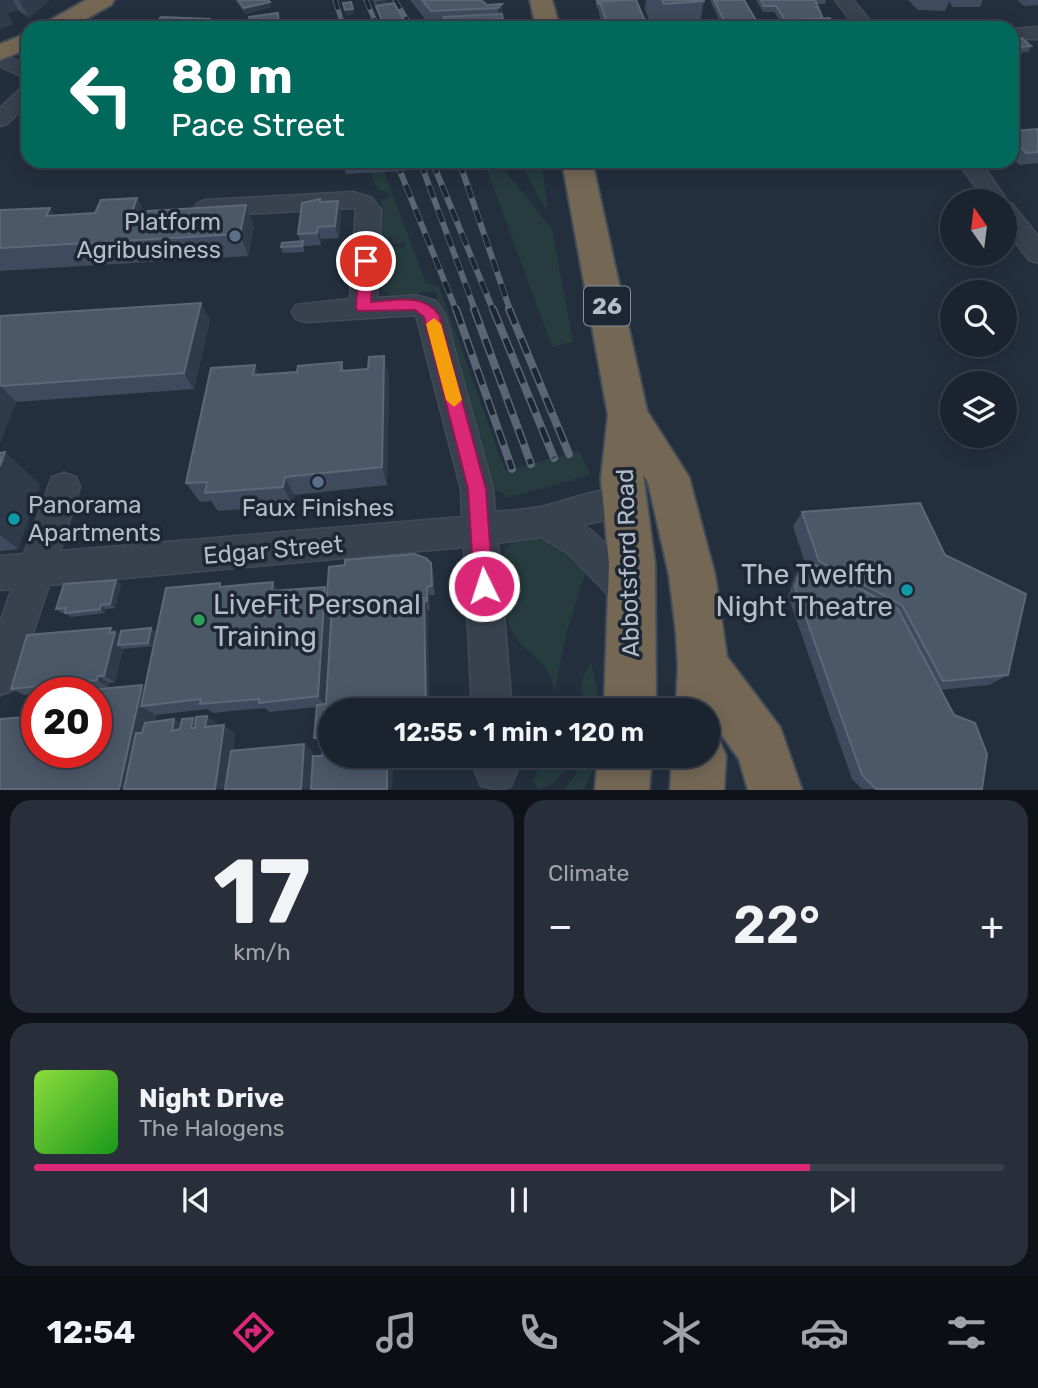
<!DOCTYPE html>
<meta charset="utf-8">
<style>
body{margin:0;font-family:Rubik,sans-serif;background:#282f3a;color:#f1f3f6;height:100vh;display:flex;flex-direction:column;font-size:26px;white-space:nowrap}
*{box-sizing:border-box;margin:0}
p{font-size:23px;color:#a0a4aa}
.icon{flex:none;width:38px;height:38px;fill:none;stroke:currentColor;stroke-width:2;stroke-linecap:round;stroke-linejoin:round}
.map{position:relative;height:790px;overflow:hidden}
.side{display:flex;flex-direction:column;gap:10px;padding:10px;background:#0f1319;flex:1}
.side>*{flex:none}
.top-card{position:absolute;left:21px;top:21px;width:998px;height:147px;border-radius:21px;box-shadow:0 4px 18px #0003,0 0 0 2px #39404a;background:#00695c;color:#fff;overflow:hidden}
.needle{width:46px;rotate:346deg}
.tools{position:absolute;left:940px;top:189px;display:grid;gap:14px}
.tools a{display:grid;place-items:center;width:77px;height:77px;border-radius:50%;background:#1b232e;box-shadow:0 4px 18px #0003,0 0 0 2px #39404a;font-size:35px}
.speed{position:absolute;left:21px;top:677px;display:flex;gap:14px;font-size:35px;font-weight:700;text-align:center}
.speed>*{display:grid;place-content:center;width:91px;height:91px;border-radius:50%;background:#1b232e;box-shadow:0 4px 18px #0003,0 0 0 2px #39404a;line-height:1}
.speed .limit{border:10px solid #d22;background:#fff;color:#111}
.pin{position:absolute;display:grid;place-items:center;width:60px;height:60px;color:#fff;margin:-30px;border:4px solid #fff;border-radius:50%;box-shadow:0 2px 7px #0007}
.me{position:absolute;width:77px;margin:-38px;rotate:356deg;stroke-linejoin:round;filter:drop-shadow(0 0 5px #0008)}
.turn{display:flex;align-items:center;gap:24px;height:147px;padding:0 35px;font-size:32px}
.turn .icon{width:91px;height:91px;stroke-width:2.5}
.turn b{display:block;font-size:49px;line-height:60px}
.big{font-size:52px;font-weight:600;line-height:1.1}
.side .tile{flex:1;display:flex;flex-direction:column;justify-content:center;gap:10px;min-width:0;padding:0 24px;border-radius:21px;background:#282f3a}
.side .dial{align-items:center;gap:0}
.dial b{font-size:91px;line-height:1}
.song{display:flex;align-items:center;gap:21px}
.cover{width:84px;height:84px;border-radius:10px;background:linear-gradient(135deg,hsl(90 70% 55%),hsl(120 70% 35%))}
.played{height:7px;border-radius:4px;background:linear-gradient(90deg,#db2777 80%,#39404a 80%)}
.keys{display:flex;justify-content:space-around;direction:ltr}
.heat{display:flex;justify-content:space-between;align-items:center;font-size:38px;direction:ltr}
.side .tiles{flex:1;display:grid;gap:10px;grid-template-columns:1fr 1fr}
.tile:last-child{grid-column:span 2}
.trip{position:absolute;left:318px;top:698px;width:402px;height:70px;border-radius:35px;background:#1b232e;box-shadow:0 4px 18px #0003,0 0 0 2px #39404a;font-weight:600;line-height:70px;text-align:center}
.tab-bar{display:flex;height:112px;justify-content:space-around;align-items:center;background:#0b0e12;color:#a0a4aa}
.tab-bar .icon{width:49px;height:49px}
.tab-bar .on{color:#db2777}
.tab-bar b{font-size:32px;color:#f1f3f6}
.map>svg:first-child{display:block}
</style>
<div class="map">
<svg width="1038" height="790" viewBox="0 0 1038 790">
<rect width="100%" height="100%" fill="#242f3e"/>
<g fill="#263c3f">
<polygon points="342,161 380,161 426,283 439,286 505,471 579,451 591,475 510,497 492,488 436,292 391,295 378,288 381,248 405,247 405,243 393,244 393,239 381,236 381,199 389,198 388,191 381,191 375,185 370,168 341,169"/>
<polygon points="484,161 497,161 552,229 573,342 552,347"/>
<polygon points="519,161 541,161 548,207 545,208"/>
<path d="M523,538C555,539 566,547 586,570L566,635L555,691C546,654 526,657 511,630C505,618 497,561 505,550C509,543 515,540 523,538Z"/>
<path d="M591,661L601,710H587C580,683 578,686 591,661Z"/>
<path d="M545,756H571C565,770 554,788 538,789L533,781Z"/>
<polygon points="584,756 599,756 584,789 564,790 575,775"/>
</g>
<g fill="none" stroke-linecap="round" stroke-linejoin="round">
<defs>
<g id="minor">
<polygon points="835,0 853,0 876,28 857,28"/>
<polygon points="1038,27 1038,39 1012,39 1012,29"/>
<polygon points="10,58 28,65 28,79 3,68 0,64 3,60"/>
<polygon points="28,86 28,104 7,124 0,126 0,108 21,88"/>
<polygon points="957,161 980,161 1009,203 1012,204 1038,236 1038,263 1029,260 1004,227 1004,201 986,201"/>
<path d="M353,192L372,198L381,210L377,298L416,295L436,301L445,315L493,489L495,512C512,510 529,510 545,506C574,499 608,482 638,493L643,503L638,513L582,525L592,531L646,583L651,595L646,607L633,612L620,607L568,553L541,537L498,543L512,710H472L464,547L49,585L14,690L0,695V622L12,589L0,590V556L24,554L52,477L64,473L76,477L80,487L60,551L462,517L461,489L416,315L306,322L296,319L292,312L296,305L350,299L356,208L206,216L198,213L194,208L198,203L206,200Z"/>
<polygon points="474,756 516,756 517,771 511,786 501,790 481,786 475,771"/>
</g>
<g id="highway">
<polygon points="86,0 114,0 111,5 70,28 41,28 45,23"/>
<polygon points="530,0 552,0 560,28 536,28"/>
<polygon points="28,33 28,49 0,60 0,44"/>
<polygon points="562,161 592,161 647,411 689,477 715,575 727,657 780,727 802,790 748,790 739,759 717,729 709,732 709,710 676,710 678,666 676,632 669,575 648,482 643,474 655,564 656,710 604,710 609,564 601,479 608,415"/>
<polygon points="709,734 718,737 726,756 724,790 670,790 672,756 709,756"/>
<polygon points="598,756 652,756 649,790 595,790"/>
</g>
</defs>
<use href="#minor" stroke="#414a57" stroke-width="3"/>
<use href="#highway" stroke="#434c59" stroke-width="4"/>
<use href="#minor" fill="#38414e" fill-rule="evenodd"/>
<use href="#highway" fill="#746855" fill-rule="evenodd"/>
<defs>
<g id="rail-far2">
<polyline points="335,0 344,28"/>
<polyline points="366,0 378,28"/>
<polyline points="395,0 412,28"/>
</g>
<g id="rail-far1">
<polyline points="396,161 456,310"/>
<polyline points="420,161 475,310"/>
<polyline points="432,161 493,310"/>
<polyline points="459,161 510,310"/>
</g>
<g id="rail">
<polyline points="456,309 512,469"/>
<polyline points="474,309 531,464"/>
<polyline points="493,309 554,458"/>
<polyline points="509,309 569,454"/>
</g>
</defs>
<use href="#rail-far2" stroke="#5a6575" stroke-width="5"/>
<use href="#rail-far1" stroke="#5a6575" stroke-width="6"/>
<use href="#rail" stroke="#5a6575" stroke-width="8"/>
<use href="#rail-far2" stroke="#1d2633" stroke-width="3.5" stroke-dasharray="10" stroke-linecap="butt"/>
<use href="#rail-far1" stroke="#1d2633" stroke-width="4.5" stroke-dasharray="13" stroke-linecap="butt"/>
<use href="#rail" stroke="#1d2633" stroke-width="5" stroke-dasharray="16" stroke-linecap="butt"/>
</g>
<g fill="#3f4b5c" fill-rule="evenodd">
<polygon points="0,0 50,0 29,18 18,10 7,13 13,24 0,29"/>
<polygon points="235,0 268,0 271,7 246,14"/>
<polygon points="373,0 387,0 388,4 409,28 384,28"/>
<polygon points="410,0 480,0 487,5 502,4 503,28 432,28"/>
<polygon points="595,0 637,0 645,21 644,28 604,28 599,14 599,10 598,10"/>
<polygon points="646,0 704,0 699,28 658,28 657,26 652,27 645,9"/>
<polygon points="710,0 744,0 757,22 756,27 723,28"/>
<polygon points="756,0 826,0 825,4 817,4 823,19 837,28 785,28 774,12 763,12"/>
<polygon points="908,0 983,0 980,7 953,7 949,2 945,11 918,10"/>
<polygon points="1017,0 1038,0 1038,5 1024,6"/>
<polygon points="1013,38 1031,46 1028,52 1018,53 1012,46 1012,41"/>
<polygon points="1038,129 1038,163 1019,165 1012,157 1012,131"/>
<polygon points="344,161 445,161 417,165 417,169 402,171 346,174"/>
<polygon points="497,161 519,161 519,166 504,170"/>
<polygon points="137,198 144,211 246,205 254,227 248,256 0,271 0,210 55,216 95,213"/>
<polygon points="338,201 341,213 339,238 321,239 321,245 304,246 304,252 283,253 281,247 300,241 298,234 321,202"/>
<polygon points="0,316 210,320 194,389 16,402 0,442"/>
<polygon points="342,362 344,371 389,376 387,485 294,495 293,505 218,511 211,501 200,502 186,483 259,375 297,372"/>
<polygon points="5,452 40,485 18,549 0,551 0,453"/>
<polygon points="802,512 945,555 1008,675 989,685 940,690 982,789 862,789 852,779 788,596 795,576 802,567 806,566 793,526"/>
<path d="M431,563L433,572L435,595H429L430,610H427L429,710H331L393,756L392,789H311L322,756L323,746L314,738L317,707L269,712L265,708L213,713L207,709L156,715L155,721L174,719L181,724L193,718L196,720L219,725L235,733L233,751L304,744L313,752H37L145,687L223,587L279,591L325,587L327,591ZM332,618L326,704L331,619Z"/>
<polygon points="116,580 121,584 115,608 106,609 105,613 71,617 65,613 62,613 56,609"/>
<polygon points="151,628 155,632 153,646 123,649 115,682 109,683 108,687 67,691 61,688 51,693 37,693 37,694 24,695 11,689 120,635"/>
</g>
<g fill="#2f3b4b">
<polygon points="0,0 13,0 18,10 7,13 13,24 0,29"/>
<polygon points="19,0 50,0 29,18"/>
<polygon points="387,0 388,6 377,7 376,1"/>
<polygon points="270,2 271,7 246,14 244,8"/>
<polygon points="502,4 502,19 498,19 498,8"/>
<polygon points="353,9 354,15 346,16 345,10"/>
<polygon points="209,19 212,28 201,28"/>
<polygon points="401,161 445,161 417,165 417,169 402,171"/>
<polygon points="504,161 519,161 519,166 504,170"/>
<polygon points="137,198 148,220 132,212"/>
<polygon points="338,201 341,213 339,238 335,226"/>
<polygon points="246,205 254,227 248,256 240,234"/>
<polygon points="50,208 64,230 46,216"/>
<polygon points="318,227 321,239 321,245 317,233"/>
<polygon points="201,303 210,320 194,389 184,373"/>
<polygon points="384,356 389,376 387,485 382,467"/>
<polygon points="255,365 264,386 253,375"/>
<polygon points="0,385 16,402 0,442"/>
<polygon points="5,452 40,485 18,549 0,535 0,466"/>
<polygon points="285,477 294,495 293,505 283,487"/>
<polygon points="431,563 433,572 435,595 432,586"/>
<polygon points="116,580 121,584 115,608 110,604"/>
<polygon points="273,582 281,595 272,591"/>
<polygon points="325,587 332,599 326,610 331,619 325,706 318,696"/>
<polygon points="427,587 429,595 430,610 427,601"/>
<polygon points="424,598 428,610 429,710 426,710"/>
<polygon points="101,605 106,609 105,613 100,609"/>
<polygon points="111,628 121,635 118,645 123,649 115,682 104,676 109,633"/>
<polygon points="151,628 155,632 153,646 148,643"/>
<polygon points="98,676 109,683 108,687 97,680"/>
<polygon points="49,681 55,684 61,688 51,693 38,686"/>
<polygon points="142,685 160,697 141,706 156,715 142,789 119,789"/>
<polygon points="207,716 219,725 191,728 193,718 205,726"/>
<polygon points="174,719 187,728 172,731"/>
<polygon points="224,725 235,733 228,789 215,789"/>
<polygon points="304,744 313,752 310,789 301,789"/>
<polygon points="387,756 393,756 392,789 387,789"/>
</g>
<g fill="#4b5868" stroke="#5c6777" stroke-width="2">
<polygon points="238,0 268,0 270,2 244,8"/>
<polygon points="422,0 481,0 487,5 502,4 498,8 431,11"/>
<polygon points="597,0 624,0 600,2 601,4 598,4"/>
<polygon points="624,0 636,0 645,21 606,20 600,2"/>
<polygon points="662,0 704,0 704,1 664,4"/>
<polygon points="714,0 744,0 757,22 725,22"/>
<polygon points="761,0 815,0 823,19 794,20 794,22 787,23 776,6 764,6"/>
<polygon points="351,2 353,9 345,10 343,3"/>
<polygon points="394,3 407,25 409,28 385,28 376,6"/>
<polygon points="278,13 279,28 251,28 249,17"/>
<polygon points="502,14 503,19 491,20 492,28 445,28 444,17"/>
<polygon points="161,17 209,19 201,28 151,28"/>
<polygon points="830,18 837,28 800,28 794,20"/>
<polygon points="637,25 638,28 614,28"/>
<polygon points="1013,38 1022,38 1031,46 1021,47"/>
<polygon points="1038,129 1038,152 1026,153 1012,137 1012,131"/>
<polygon points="137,198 132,212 246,205 240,234 0,248 0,210 50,208 46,216 95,213 101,200"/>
<polygon points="320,199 320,202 338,201 335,226 318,227 317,233 298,234 302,203"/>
<polygon points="303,241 302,246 281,247 282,243"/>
<polygon points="201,303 184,373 1,386 0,385 0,316"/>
<polygon points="384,356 382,467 285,477 283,487 205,493 207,482 186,483 211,368 255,365 253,375 297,372 298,366 342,362 341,371 368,369 369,357"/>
<polygon points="5,452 0,466 0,453"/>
<polygon points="920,503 945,555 1026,594 1008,675 943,681 902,605 819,561 802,512"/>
<polygon points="414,554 426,558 431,563 432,586 427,587 427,601 425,601 424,598 332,606 332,610 326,610 329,567 345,565 345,560"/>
<polygon points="816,565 898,609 954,715 975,723 987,754 982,789 876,789 862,775 795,587 802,567"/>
<polygon points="116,580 110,604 101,605 100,609 65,613 66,608 56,609 64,584"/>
<polygon points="273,582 272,591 325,587 318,696 259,703 259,699 200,704 201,699 141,706 166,588 220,583 220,587"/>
<polygon points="424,598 426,710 331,710 331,756 387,756 387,789 311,789 313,756 322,756 324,737 314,738 317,705 326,704 332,606"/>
<polygon points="111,628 109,633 115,632 104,676 98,676 97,680 55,684 49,681 38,686 11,689 27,635"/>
<polygon points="151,628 148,643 118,645 121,631"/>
<polygon points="142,685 119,789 0,789 0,719 37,716 37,752 96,752 96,693 66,693 66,692"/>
<polygon points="207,716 205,727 224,725 215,789 124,789 136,733 142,733 145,723 174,719 172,731 180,729 182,719 193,718 191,728 195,728 196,717"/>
<polygon points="304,744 301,789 225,789 231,751"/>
</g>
<path fill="#db2777" stroke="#8e194d" stroke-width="2" d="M366,256L373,261L371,302C394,301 424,292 439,315L486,489L493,586L490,592L484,595L477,592L474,586L468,489L424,317L415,310L358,311L356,308L359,261Z"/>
<polygon fill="#f59e0b" points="434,318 441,324 462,400 454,407 446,400 426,324"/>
<g fill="#5c6f8a" stroke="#1d2633" stroke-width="2.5">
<circle cx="235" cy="236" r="7"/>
<circle cx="318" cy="482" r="7"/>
</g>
<g fill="#0f9aa8" stroke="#1d2633" stroke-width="2.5">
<circle cx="14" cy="519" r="7"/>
<circle cx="907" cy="590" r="7"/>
</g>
<circle fill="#2e9e5b" stroke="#1d2633" stroke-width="2.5" cx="199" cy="620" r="7"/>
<g text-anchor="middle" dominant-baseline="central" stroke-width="7" stroke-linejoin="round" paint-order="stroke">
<rect fill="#1d2633" stroke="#878f9c" stroke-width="2" x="584" y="286.5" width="46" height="39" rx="5"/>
<g font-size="23" font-weight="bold" fill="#b4bcc9">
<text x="607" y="306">26</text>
</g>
<g font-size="24" fill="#b4bcc9" stroke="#1d2633" text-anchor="end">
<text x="221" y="222">Platform<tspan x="221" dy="28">Agribusiness</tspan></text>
<text x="28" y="505" text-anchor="start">Panorama<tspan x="28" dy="28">Apartments</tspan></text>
<text x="318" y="508" text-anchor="middle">Faux Finishes</text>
</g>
<g font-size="24" fill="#b4bcc9" stroke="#1d2633">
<text transform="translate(273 550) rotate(-5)">Edgar Street</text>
<text transform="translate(628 563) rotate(-92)">Abbotsford Road</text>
</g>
<g font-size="28" fill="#b4bcc9" stroke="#1d2633" text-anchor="end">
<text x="893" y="574">The Twelfth<tspan x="893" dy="32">Night Theatre</tspan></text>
<text x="213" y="604" text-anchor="start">LiveFit Personal<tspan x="213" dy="32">Training</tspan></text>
</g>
</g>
</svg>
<div class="tools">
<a><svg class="needle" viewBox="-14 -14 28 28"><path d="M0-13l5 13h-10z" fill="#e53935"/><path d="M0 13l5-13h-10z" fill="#a0a4aa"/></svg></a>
<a><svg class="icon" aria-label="search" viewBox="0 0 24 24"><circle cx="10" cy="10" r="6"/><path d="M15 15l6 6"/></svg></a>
<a><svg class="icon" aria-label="layers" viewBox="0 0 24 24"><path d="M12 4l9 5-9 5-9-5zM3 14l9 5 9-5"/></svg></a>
</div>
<div class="speed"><div class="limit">20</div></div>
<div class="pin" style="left:366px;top:261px;background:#d93025"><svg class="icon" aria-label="arrive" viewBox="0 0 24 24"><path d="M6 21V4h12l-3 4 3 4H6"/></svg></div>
<svg class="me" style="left:484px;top:586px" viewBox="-20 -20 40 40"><circle r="17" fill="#db2777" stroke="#fff" stroke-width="3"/><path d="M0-11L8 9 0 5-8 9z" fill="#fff"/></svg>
<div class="trip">12:55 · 1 min · 120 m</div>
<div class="top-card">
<div class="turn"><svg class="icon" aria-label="left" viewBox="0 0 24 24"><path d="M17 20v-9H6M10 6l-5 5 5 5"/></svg><div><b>80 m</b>Pace Street</div></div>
</div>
</div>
<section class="side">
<div class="tiles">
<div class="tile dial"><b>17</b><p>km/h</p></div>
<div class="tile"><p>Climate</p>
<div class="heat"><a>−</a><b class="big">22°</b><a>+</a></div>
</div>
<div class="tile">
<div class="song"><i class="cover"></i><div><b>Night Drive</b><p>The Halogens</p></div></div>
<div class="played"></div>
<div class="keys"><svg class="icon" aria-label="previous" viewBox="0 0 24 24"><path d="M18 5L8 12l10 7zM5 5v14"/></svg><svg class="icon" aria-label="pause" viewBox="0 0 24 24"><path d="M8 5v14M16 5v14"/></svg><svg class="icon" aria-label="next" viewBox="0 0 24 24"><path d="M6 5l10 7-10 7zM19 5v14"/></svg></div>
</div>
</div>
</section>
<nav class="tab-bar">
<b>12:54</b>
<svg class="icon on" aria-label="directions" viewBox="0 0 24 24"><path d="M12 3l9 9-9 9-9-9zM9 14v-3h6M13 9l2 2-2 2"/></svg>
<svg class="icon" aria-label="music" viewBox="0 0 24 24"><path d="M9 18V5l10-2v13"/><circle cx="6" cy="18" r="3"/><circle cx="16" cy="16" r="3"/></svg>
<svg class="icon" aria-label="phone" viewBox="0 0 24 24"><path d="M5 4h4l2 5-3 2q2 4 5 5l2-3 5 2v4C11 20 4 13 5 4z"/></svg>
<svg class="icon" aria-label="climate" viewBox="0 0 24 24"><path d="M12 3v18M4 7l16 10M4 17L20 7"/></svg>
<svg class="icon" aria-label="car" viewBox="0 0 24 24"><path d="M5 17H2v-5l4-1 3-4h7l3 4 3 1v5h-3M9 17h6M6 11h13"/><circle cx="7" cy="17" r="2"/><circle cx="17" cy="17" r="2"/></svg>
<svg class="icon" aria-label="filters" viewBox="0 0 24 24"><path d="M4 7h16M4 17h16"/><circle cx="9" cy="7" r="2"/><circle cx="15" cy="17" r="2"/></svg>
</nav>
